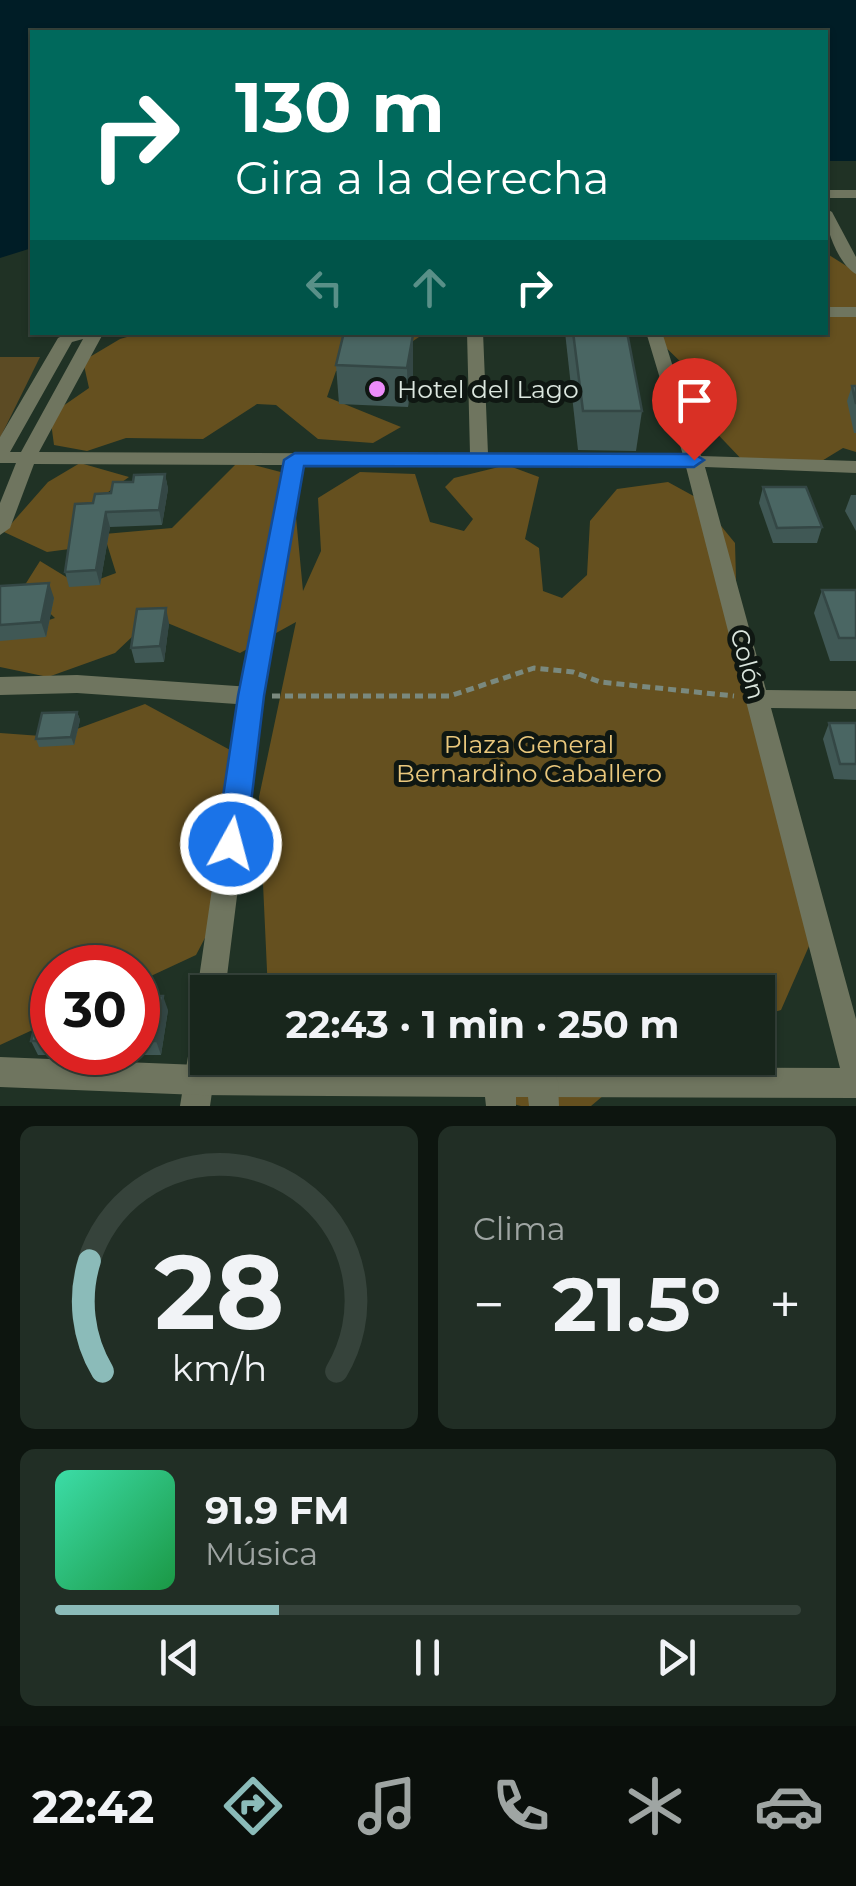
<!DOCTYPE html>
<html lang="es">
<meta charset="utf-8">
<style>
body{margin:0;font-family:Montserrat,sans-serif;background:#212e25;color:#f1f3f6;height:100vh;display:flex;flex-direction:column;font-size:38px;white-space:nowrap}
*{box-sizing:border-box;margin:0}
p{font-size:32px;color:#9fa5a3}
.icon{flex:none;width:55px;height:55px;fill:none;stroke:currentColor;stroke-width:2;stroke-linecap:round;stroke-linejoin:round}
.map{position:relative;height:1106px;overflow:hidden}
.sheet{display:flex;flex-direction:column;gap:20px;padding:20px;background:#0d150f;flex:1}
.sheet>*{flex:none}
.top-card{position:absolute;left:30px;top:30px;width:798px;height:305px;border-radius:0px;box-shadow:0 2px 8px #0004,0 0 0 2px #36433b;background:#00695c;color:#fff;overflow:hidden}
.speed{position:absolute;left:30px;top:945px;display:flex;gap:20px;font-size:50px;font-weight:700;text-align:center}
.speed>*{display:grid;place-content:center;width:130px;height:130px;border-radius:50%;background:#18261c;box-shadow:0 2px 8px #0004,0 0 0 2px #36433b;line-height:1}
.speed .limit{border:15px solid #d22;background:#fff;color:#111}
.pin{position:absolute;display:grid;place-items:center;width:85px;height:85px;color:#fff;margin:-102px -42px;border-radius:50% 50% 50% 0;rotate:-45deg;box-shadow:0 0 10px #0007}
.pin .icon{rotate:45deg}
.me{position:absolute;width:110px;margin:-55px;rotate:7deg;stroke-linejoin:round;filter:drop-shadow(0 0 8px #0008)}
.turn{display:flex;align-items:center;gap:35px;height:210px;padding:0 40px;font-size:45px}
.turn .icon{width:130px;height:130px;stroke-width:2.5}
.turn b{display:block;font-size:70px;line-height:85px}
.lanes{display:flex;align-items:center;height:95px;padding:0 40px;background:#0003;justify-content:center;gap:50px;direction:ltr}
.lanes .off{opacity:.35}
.big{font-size:75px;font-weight:700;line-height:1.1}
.sheet .card{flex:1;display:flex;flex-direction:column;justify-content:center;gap:15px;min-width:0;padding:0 35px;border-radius:15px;background:#212e25}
.sheet .dial{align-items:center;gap:0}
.dial svg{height:260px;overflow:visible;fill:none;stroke:#36433b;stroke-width:7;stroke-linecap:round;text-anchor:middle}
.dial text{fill:#f1f3f6;stroke:none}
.song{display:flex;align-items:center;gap:30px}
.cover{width:120px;height:120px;border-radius:15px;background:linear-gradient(135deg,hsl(160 70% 55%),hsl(140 70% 35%))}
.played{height:10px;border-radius:5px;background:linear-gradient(90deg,#8bbbb9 30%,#36433b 30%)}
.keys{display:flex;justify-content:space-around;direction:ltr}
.heat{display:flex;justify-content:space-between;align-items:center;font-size:55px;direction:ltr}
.sheet .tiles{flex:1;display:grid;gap:20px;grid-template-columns:1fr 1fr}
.card:last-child{grid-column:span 2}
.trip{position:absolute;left:190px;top:975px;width:585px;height:100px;border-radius:0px;background:#18261c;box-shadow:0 2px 8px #0004,0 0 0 2px #36433b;font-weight:700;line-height:100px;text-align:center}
.tabs{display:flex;height:160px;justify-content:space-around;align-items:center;background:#0a0f0b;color:#9fa5a3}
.tabs .icon{width:70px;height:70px}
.tabs .current{color:#8bbbb9}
.tabs b{font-size:45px;color:#f1f3f6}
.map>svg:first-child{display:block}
</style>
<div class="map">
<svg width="856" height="1106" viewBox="0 0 856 1106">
<rect width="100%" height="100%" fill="#203225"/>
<polygon fill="#5c4b24" points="0,357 40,357 0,438"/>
<g fill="#65501f">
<polygon points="825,235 829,255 856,272 856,452 843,448 807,470 746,464 707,423 689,370 653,335 825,332"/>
<polygon points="141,333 425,333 398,351 336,371 327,397 401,427 373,443 318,439 276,405 257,404 203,439 126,438 87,451 54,445 50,415 89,388 83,361 120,339"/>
<polygon points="239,461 292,475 303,591 321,551 318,498 360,472 415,474 430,522 464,531 473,519 445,487 454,478 507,465 539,477 525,539 539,548 543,591 562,598 587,575 590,521 617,489 668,482 699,499 735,543 738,652 813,937 781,1010 758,1017 758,992 268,992 259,797 296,622 240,653 153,617 115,653 48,677 0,667 0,636 55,618 23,588 40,561 81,586 116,573 107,544 47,552 4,532 48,482 80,463 129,477 75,516 93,535 172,528"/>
<polygon points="145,704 232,751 248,856 196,955 138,982 138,968 52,968 52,1021 0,1045 0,733 55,737"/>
<polygon points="331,1058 648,1058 591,1106 521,1106"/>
</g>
<polygon fill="#001d26" points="0,0 856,0 856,161 825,161 825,32 32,32 32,248 0,258"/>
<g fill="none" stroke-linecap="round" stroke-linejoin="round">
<polyline stroke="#7a897e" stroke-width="5" stroke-dasharray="8 5" stroke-linecap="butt" points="272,696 450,696 534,668 573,672 600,682 734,696"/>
<polygon fill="#6f755f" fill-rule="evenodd" points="77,675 251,687 259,690 262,696 259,702 251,705 77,693 0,695 0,677"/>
<g fill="#6f755f" fill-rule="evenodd">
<rect x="825" y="190" width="31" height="8"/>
<path d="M825,208L832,212L856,257V274C838,264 825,228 825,208Z"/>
<rect x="825" y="307" width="31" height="10"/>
<path d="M70,332H104L39,452L470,454L467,332H483L488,454L683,455L646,332H662L701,456L856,461V473L705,467L766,690L856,691V709L771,708L856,1019V1098L543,1097L532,1093L528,1082L532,1071L543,1067L840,1068L686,467L303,465L262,696L225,992H208V1004L201,1002L197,992L240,696L285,465L34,464L10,528L0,535V503L16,463H0V437L58,338ZM83,339L21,452H10L72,342Z"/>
<polygon points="208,1005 208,1058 217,1058 210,1106 180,1106 194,1019 198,1009"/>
</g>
<polygon fill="#6f755f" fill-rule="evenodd" points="0,1057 199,1065 543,1067 554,1071 558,1082 559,1106 529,1106 528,1097 516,1097 516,1106 486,1106 485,1097 199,1095 0,1087"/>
</g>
<g fill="#405855">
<polygon points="565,332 627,332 642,411 636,451 578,450"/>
<polygon points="413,335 413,373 408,407 339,404 336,365"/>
<polygon points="852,386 856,386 856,433 854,433 847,401"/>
<polygon points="165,474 168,489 162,525 110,527 100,585 69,587 65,572 93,503 133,482"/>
<polygon points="763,487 822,527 817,543 773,543 759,503"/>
<polygon points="851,495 856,495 856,531 845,511"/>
<polygon points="0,586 54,598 46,637 0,641"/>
<polygon points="822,590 856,590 856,661 830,661 814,613"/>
<polygon points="169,623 164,662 135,663 131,648"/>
<polygon points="77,712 80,720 74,745 39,747 36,739"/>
<polygon points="829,723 856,723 856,780 834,779 823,739"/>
<polygon points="138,996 168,1010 161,1055 38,1055 31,1041 52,997 52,1052 138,1052"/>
</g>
<g fill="#344745">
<polygon points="413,335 413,373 408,407 407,368"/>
<polygon points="165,474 168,489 162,525 159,510"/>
<polygon points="106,512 110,527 100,585 96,570"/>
<polygon points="49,583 54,598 46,637 41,622"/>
<polygon points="166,608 169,623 164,662 160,646"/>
<polygon points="77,712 80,720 74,745 71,737"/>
<polygon points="163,996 168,1010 161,1055 156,1041"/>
</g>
<g fill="#4a6663" stroke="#344745" stroke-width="2.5">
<polygon points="344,332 413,335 407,368 336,365"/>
<polygon points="573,332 627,332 642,411 583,411"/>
<polygon points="852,386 856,386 856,404"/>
<polygon points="165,474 159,510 106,512 96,570 65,572 75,504 93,503 95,494 111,493 113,482 133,482 134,475"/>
<polygon points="763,487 806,487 822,527 777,528"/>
<polygon points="49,583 41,622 0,625 0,586"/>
<polygon points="822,590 856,590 856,638 839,638"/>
<polygon points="166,608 160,646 131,648 137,609"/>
<polygon points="77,712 71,737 36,739 42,713"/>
<polygon points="829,723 856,723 856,764 840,764"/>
<polygon points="138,996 163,996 156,1041 138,1041"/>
<polygon points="42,997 52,997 52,1041 31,1041"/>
</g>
<polygon fill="#1a73e8" stroke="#114b97" stroke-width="2.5" points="295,453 694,454 704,460 694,467 304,466 264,696 246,844 241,853 231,857 221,853 216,844 238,696 284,460"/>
<circle fill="#ed8cfa" stroke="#0f1712" stroke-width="4" cx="377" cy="389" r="10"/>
<g text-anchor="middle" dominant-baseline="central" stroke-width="10" stroke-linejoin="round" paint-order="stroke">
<g font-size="25" fill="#dce7df" stroke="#0f1712" text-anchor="start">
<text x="397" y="389">Hotel del Lago</text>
</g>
<g font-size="25" fill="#dce7df" stroke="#0f1712">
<text transform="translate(748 664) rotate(75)">Colón</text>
</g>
<g font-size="25" fill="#eac87d" stroke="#0f1712">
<text x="529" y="744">Plaza General<tspan x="529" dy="29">Bernardino Caballero</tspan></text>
</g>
</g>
</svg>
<div class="speed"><div class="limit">30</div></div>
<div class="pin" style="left:694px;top:460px;background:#d93025"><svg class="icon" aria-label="arrive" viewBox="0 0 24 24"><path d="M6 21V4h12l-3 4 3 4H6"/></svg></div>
<svg class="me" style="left:231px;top:844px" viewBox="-20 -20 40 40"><circle r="17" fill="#1a73e8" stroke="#fff" stroke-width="3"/><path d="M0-11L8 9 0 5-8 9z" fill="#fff"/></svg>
<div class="trip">22:43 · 1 min · 250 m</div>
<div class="top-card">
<div class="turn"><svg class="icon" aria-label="right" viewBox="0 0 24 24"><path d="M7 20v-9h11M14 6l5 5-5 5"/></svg><div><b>130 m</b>Gira a la derecha</div></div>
<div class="lanes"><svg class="icon off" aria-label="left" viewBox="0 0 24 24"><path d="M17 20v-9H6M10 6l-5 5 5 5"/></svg><svg class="icon off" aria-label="ahead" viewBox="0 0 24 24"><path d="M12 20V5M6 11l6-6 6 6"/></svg><svg class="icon" aria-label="right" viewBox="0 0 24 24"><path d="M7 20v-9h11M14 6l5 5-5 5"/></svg></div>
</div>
</div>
<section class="sheet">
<div class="tiles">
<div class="card dial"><svg viewBox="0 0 100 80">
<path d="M14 69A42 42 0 1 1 86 69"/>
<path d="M14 69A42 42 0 0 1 10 35" stroke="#8bbbb9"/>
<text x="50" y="56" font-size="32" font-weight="700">28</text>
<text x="50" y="72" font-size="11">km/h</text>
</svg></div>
<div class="card"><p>Clima</p>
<div class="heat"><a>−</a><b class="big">21.5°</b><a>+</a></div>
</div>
<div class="card">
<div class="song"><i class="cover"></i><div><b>91.9 FM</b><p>Música</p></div></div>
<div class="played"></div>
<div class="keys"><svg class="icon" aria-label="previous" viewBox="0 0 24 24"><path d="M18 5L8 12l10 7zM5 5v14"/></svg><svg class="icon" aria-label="pause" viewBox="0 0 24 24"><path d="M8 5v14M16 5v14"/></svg><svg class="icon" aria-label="next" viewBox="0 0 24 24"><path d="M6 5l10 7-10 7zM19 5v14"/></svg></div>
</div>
</div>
</section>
<nav class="tabs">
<b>22:42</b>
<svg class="icon current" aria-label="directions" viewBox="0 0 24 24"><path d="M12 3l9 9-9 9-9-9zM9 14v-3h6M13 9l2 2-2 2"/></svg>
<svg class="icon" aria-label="music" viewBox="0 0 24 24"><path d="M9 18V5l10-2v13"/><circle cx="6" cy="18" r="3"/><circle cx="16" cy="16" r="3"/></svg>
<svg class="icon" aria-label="phone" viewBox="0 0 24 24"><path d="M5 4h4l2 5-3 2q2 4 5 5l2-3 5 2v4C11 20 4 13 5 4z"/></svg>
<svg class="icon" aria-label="climate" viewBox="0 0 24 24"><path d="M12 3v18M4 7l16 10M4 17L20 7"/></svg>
<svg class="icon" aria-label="car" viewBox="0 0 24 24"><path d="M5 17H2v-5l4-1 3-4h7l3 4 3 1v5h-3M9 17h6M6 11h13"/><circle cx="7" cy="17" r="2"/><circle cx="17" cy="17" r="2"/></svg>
</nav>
